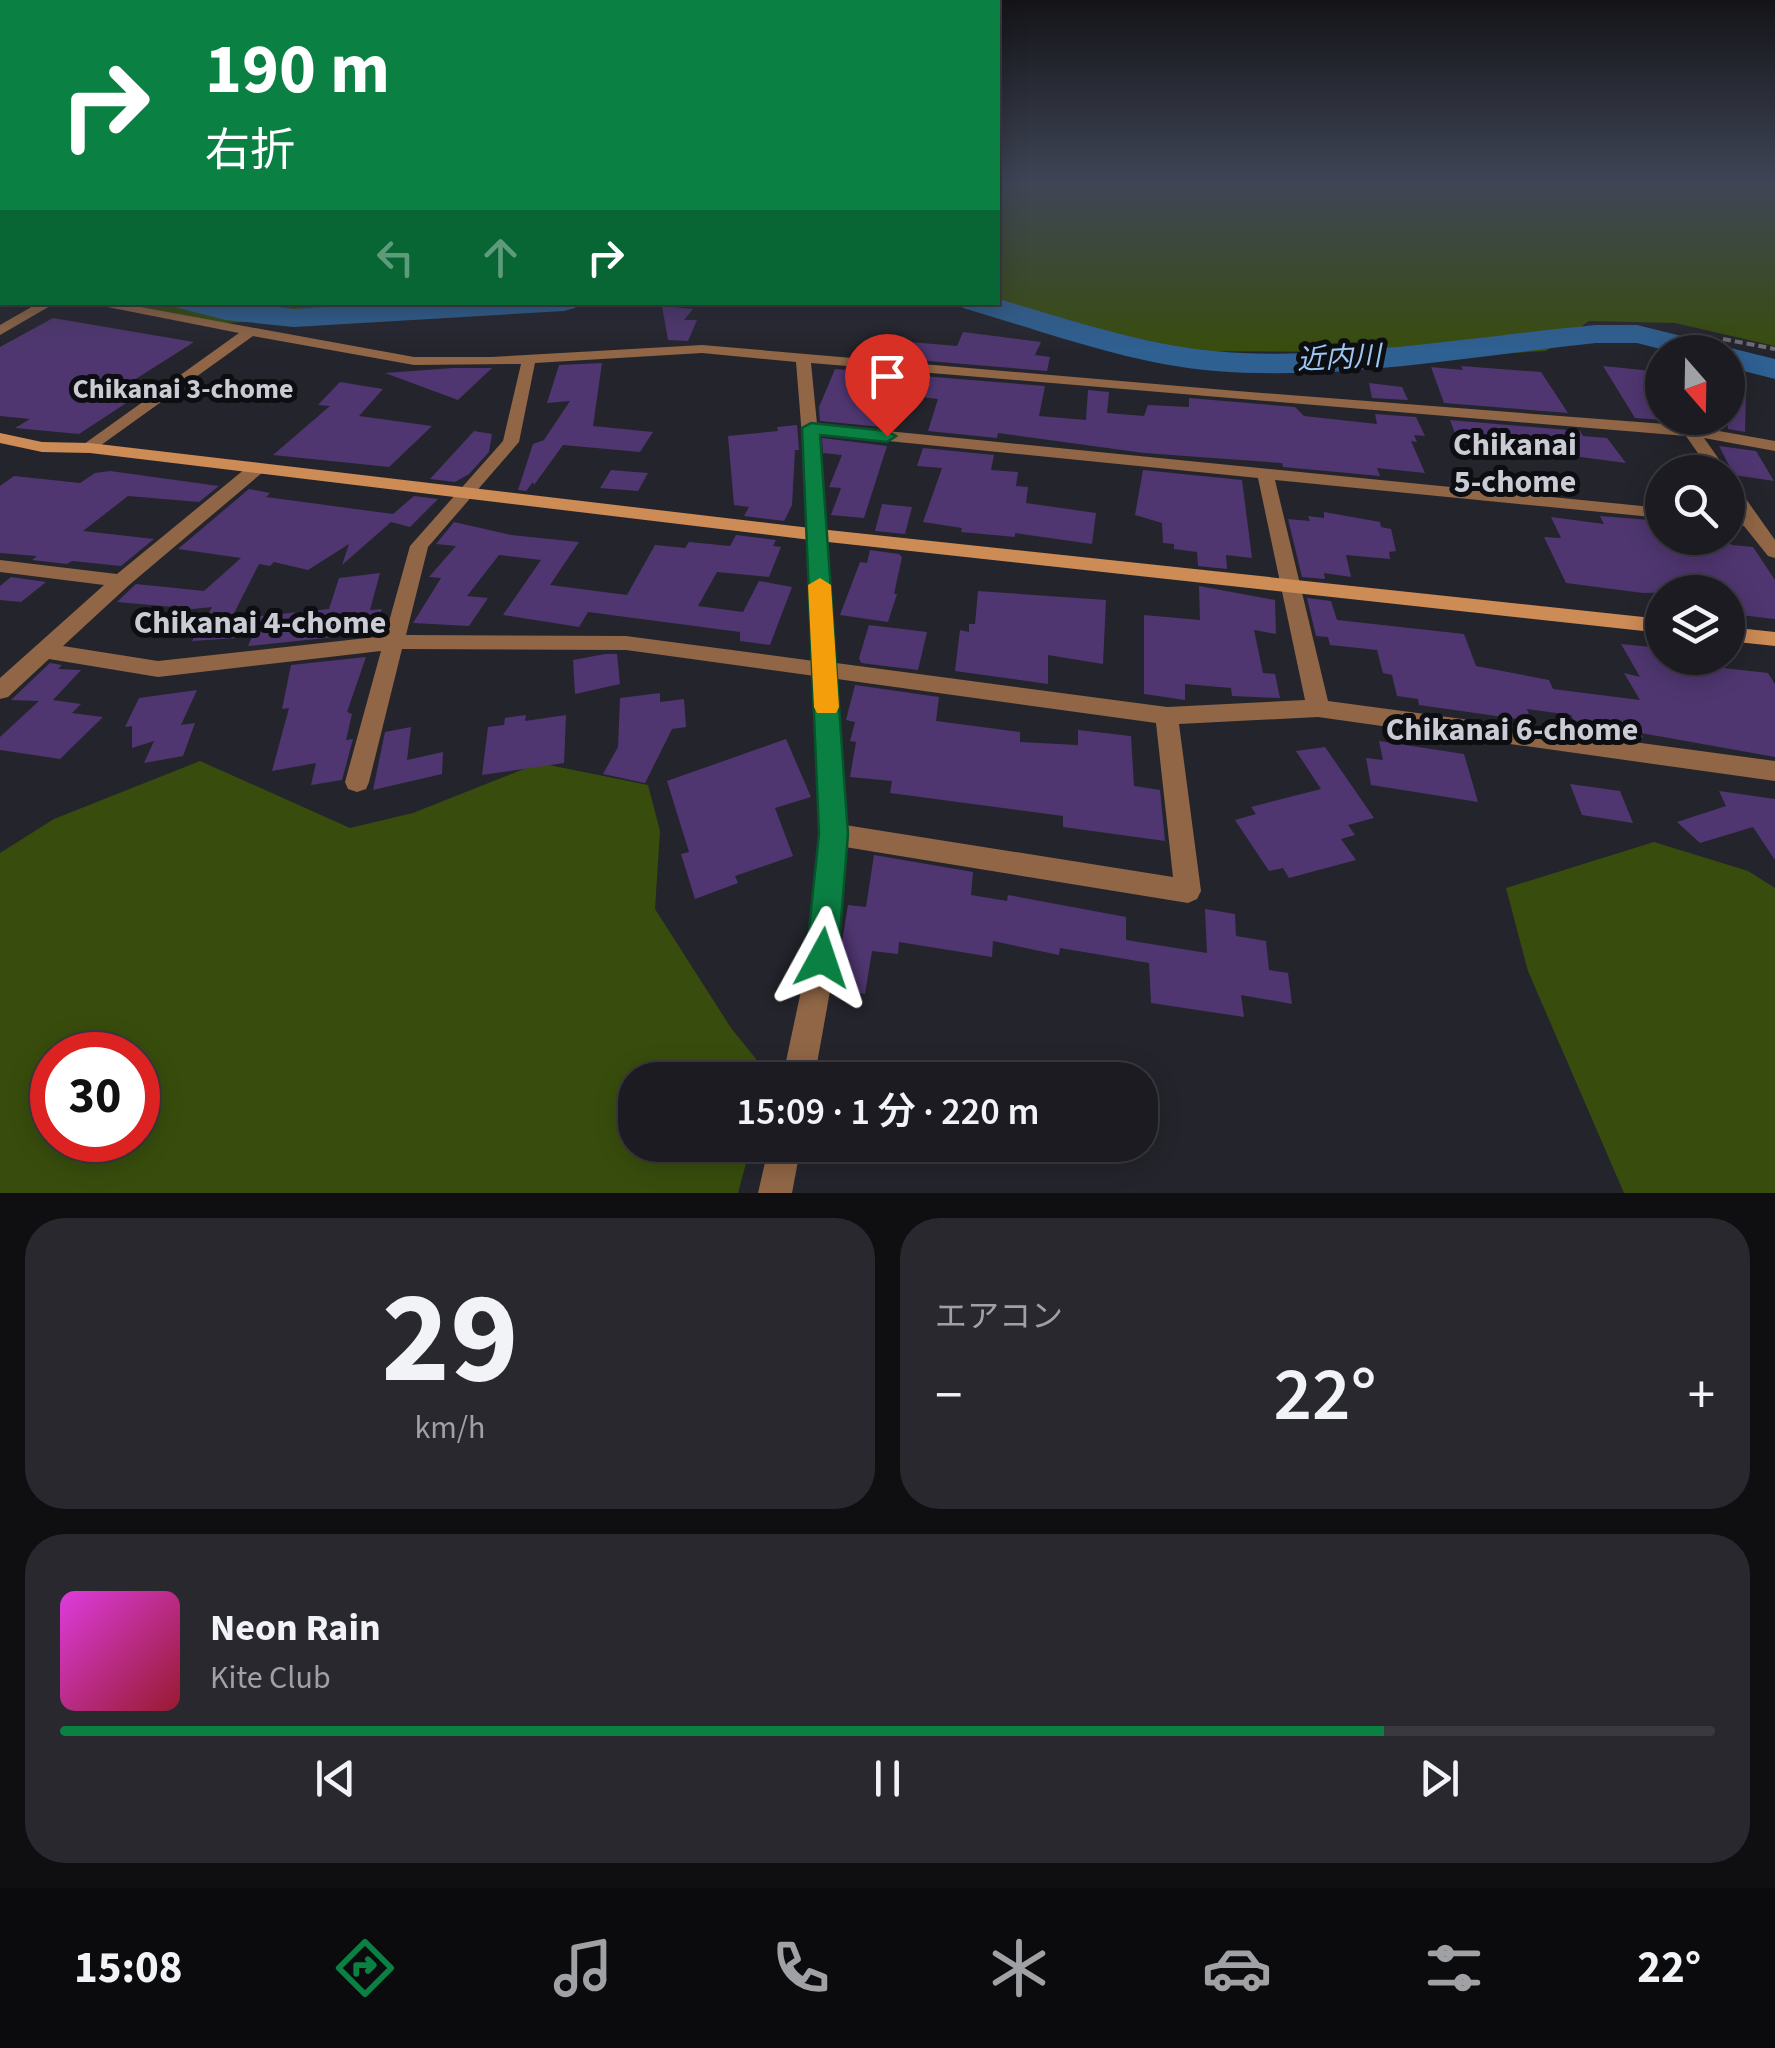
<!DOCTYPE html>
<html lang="ja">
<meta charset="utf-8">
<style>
body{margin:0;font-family:"Source Sans 3","Noto Sans JP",sans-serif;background:#28282e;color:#f1f3f6;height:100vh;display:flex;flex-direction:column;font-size:38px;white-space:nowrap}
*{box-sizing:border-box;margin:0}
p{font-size:32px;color:#a0a1a5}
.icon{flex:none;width:55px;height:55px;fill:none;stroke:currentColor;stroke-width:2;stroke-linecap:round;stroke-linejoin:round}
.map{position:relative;height:1193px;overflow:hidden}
.panel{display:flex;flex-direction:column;gap:25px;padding:25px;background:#0f0f12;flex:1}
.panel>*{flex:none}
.top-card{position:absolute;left:0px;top:0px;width:1000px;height:305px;box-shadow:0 5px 25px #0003,0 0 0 2px #39393f;background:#0b8043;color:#fff;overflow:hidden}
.needle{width:65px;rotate:160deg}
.controls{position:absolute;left:1645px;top:335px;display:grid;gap:20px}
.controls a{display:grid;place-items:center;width:100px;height:100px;border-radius:50%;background:#1b1b21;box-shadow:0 5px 25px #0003,0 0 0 2px #39393f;font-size:50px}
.speed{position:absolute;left:30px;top:1032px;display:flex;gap:20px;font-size:50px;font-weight:700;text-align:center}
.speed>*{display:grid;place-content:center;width:130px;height:130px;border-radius:50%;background:#1b1b21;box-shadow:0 5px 25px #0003,0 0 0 2px #39393f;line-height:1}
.speed .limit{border:15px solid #d22;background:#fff;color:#111}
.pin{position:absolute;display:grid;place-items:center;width:85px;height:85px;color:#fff;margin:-102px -42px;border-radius:50% 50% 50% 0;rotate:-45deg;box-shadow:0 0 10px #0007}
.pin .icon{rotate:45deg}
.me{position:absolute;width:110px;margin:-55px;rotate:5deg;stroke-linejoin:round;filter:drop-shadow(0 0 8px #0008)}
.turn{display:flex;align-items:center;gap:35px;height:210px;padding:0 40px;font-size:45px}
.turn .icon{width:130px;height:130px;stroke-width:2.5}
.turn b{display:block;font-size:70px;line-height:85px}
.lanes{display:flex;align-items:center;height:95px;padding:0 40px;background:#0003;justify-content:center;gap:50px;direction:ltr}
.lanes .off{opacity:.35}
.big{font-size:75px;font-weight:600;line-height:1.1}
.panel .widget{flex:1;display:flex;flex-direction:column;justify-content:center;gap:15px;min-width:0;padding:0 35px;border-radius:40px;background:#28282e}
.panel .dial{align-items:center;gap:0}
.dial b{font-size:130px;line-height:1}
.song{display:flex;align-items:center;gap:30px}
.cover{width:120px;height:120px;border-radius:15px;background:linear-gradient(135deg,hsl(300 70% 55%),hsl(350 70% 35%))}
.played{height:10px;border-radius:5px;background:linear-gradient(90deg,#0b8043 80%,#39393f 80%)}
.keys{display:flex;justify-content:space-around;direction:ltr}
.heat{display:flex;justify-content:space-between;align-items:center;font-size:55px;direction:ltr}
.panel .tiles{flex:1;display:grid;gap:25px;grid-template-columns:1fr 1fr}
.widget:last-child{grid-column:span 2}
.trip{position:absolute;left:618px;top:1062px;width:540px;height:100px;border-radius:40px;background:#1b1b21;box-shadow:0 5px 25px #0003,0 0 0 2px #39393f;font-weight:600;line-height:100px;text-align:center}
.tab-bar{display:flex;height:160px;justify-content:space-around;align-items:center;background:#0b0b0d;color:#a0a1a5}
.tab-bar .icon{width:70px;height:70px}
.tab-bar .active{color:#0b8043}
.tab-bar b{font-size:45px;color:#f1f3f6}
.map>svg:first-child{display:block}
</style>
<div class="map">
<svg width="1775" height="1193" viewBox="0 0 1775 1193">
<rect width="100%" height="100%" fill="#24242c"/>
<g fill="#384d0d" fill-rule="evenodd">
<polygon points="998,184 1775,184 1775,346 1675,323 1589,321 1546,351 1432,358 1348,352 1173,351 998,302"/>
<polygon points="115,302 574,303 517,312 195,324"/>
<path d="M200,761L350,828L413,813L539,763L648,785L660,831L655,909L731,1028L769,1075L768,1080H635V1145H751L738,1193H0V853L54,819ZM52,1055H138V1140H52Z"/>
<polygon points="1654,842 1748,871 1775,888 1775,1193 1624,1193 1528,971 1506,888"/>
</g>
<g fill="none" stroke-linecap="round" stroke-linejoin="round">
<g fill="#2e6092" fill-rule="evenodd">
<rect x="0" y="255" width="2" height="17"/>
<path d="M998,299C1069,319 1140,344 1214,351C1332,362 1477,336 1596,325H1637L1775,359V379L1728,367V352H1672L1637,343H1596C1471,356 1341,381 1215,371C1129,364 1046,332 963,308L959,302H998Z"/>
<polygon points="174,302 233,302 294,309 407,302 579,302 575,308 564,311 294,327 226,320 178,308"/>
</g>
</g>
<g fill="#4f3670">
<polygon points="662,306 693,309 684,320 697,320 688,341 668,340"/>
<polygon points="53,318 194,342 112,394 134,398 79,434 15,428 30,419 0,416 0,347"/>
<polygon points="963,332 1041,342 1035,355 1050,357 1047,371 880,357 886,340 957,346"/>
<polygon points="602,363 593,426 653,432 640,452 563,445 534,485 533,482 526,491 518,490 533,444 544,440 570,401 547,403 559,365"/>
<polygon points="1461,366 1541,372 1568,413 1444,403 1431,367 1463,370"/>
<polygon points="1603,366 1652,371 1662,385 1662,420 1635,418"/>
<polygon points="453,368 492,368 458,400 385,373"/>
<polygon points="835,369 1045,386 1039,416 1086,420 1088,390 1109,392 1107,413 1144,416 1148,405 1189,407 1189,398 1295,407 1304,416 1377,424 1375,414 1416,417 1425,436 1414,435 1417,442 1411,441 1425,473 1377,468 1380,476 1283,467 1282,463 1144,453 998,433 997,438 928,431 938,399 897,394 882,427 820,421 819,407"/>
<polygon points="340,382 383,389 359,416 432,426 389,467 273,455 330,406 318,405"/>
<polygon points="1369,383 1402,387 1408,400 1372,398"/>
<polygon points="1728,385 1746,390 1745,432 1728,429"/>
<polygon points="1450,420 1580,431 1583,436 1607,438 1626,463 1566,455 1561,447 1457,439"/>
<polygon points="797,425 799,450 795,450 792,505 784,521 744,516 749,507 734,505 728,436 778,431 777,427"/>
<polygon points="474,431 492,434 489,452 469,474 455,482 430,479"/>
<polygon points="822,438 887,446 864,518 831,515 841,488 829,487 842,455 823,453"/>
<polygon points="1719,446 1756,451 1774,481 1734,475"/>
<polygon points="923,448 994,455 991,470 1018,472 1016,486 1028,487 1026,503 1096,513 1092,544 1015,533 1015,537 961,532 962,528 923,522 942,468 917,466"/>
<polygon points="611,470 648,473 638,491 600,488"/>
<polygon points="1143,470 1242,480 1252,558 1226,555 1227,569 1198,566 1197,552 1174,549 1174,544 1163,543 1162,523 1135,515"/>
<polygon points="110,471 219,486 199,502 128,496 83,531 154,539 121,566 72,561 67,564 32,560 37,556 0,553 0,486 14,476 80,483 95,473"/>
<polygon points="249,489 270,493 266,497 393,514 414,496 438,499 410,527 391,522 342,565 349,544 308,570 274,562 270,566 259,564 231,619 329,609 339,578 380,573 370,610 382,609 374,633 248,646 252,637 192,641 212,607 183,610 185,608 117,602 136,584 204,591 241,558 178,549"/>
<polygon points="882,504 912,507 905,534 875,531"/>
<polygon points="1324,512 1380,522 1381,527 1391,529 1396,551 1389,552 1390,559 1346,555 1351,577 1324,573 1325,579 1302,577 1288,519 1310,521 1308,516 1324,518"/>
<polygon points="1600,516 1662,521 1662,538 1722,538 1732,545 1753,547 1775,580 1775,619 1740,615 1728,592 1643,593 1566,583 1544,537 1561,538 1551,517 1604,524"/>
<polygon points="454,522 511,535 579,542 550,585 627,595 655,545 685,548 689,542 730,546 736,535 776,540 773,546 781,547 769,577 717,572 698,606 743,612 759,581 792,587 770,645 740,641 740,632 588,612 579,627 503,615 541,560 499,555 467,596 488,598 469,626 413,623 441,578 429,577 456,546 436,544"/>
<polygon points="870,550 899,554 902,557 894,594 897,594 888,622 840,615 860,562 867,563"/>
<polygon points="11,577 46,582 21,602 0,600 0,586"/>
<polygon points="1199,586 1275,600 1276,634 1254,630 1263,673 1275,674 1280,698 1232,696 1231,688 1185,684 1185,700 1144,694 1144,615 1200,620"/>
<polygon points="978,591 1106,600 1103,664 1048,655 1048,684 955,671 960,630 969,632 969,624 975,624"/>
<polygon points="1307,598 1331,601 1337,620 1464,634 1476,666 1549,680 1553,689 1640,700 1624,673 1640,677 1621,644 1662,648 1662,658 1675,658 1678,663 1768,673 1775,684 1775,757 1641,733 1643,738 1577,729 1571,715 1527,709 1531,721 1419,705 1418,699 1397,696 1392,675 1383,673 1377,650 1330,645 1328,637 1316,636"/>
<polygon points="869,625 927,632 918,670 861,663 859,658"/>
<polygon points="605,654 617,654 620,684 575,694 573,660"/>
<polygon points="366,657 347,712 352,714 346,740 353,739 342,780 311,785 316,763 272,771 289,708 282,709 291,665"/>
<polygon points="50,663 62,665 58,669 81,670 53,700 81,704 72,713 103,717 60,759 0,750 0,737 39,701 11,700"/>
<polygon points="855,685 939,697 936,721 1020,732 1020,742 1078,745 1078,730 1131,736 1134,786 1160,790 1165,841 1063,827 1063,816 890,793 892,781 850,777 856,742 850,741 855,722 846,720"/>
<polygon points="197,690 181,725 195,723 183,756 144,763 154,741 132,748 132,726 125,727 139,698"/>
<polygon points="660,693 660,702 684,699 686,727 672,729 645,783 603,774 618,747 620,698"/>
<polygon points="526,715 525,721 566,715 564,763 482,775 488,727 504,725 505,718"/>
<polygon points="411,727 407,760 443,752 442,774 373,790 385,732"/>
<polygon points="786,739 811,797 775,808 793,856 735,876 738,883 695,899 681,854 689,852 667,781"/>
<polygon points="1379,741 1464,754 1478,802 1371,785 1366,758 1383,760"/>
<polygon points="1325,747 1374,818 1348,825 1355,835 1341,839 1356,860 1289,878 1283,868 1269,871 1235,820 1256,814 1251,807 1321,789 1296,751"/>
<polygon points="1570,784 1620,791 1633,823 1582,815"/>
<polygon points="1719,791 1775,799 1775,860 1753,827 1700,843 1677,822 1726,806"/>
<polygon points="874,855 973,872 971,895 1007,901 1008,895 1126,917 1126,940 1207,953 1205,909 1235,914 1236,936 1266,941 1269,970 1288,973 1292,1004 1241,995 1244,1017 1151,1003 1149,963 1060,948 1059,955 993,941 992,957 899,942 898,954 872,951 865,994 834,990 848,905 866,907"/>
</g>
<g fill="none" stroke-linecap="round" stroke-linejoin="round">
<polyline stroke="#6d6d74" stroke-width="4" stroke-dasharray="8 4" stroke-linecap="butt" points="1723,339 1775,349"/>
<g fill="#906646" fill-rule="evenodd">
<rect x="0" y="223" width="2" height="7"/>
<polygon points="0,271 2,272 2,280 0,279"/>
<polygon points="40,302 57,302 0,335 0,325"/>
<path d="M82,302H113L414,357H491L702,345L1237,391L1691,426L1775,441V451L1704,438L1728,472H1711L1686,436L811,363L817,424L1662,508V518L1275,480L1328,701L1775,761V781L1318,717L1179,724L1201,891L1197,899L1188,903L845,847L836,958L814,1080H782L808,958L820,834L815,676L626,650L402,649L369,782L366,789L357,792L348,789L345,782L381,651L158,677L49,659L8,697L0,699V678L104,585L0,572V560L117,574L251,464H263V472L128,586L63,646L158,661L385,636L410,546L503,441L521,364L414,365L253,336L90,453L82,448L84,444L239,333ZM702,353L796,362L810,535L814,661L626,636L406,635L428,547L519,442L535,363ZM818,434L1258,478L1305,700L1167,707L836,663ZM837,679L1156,723L1173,877L845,825Z"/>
<polygon points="1728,481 1734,482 1775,540 1775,558 1768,556 1744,526 1728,524 1728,514 1737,514 1728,499"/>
<polygon points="769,1145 801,1145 792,1193 758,1193"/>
</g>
<g fill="#cd8b55" fill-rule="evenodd">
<polygon points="0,433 42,442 90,443 819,529 1662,619 1662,633 819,541 90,453 42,452 0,443"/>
<polygon points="1728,627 1775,632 1775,646 1728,641"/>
</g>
</g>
<linearGradient id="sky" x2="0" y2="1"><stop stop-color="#141418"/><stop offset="0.52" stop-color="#3f4556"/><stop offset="1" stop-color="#3f4556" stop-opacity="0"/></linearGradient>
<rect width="1775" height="351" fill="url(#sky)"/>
<polygon fill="#0b8043" stroke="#07532c" stroke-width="2.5" points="811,423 887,431 896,436 887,442 820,435 848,834 838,958 833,968 822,973 811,968 806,958 819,834 802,428"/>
<polygon fill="#f59e0b" points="820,578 831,585 839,707 836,713 817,713 814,707 808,585"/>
<g text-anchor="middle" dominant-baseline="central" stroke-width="10" stroke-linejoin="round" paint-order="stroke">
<g font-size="28" font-style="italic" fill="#9ec7f3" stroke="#0d0e11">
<text transform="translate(1339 358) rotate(-3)">近内川</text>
</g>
<g font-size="28" font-weight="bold" fill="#cacbd5" stroke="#0d0e11">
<text x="183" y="389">Chikanai 3-chome</text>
</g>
<g font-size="32" font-weight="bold" fill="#cacbd5" stroke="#0d0e11">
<text x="1515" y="445">Chikanai<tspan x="1515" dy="37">5-chome</tspan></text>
<text x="260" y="623">Chikanai 4-chome</text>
<text x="1512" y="730">Chikanai 6-chome</text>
</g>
</g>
</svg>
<div class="controls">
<a><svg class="needle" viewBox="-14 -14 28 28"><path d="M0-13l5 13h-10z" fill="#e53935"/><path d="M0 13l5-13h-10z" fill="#a0a1a5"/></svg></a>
<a><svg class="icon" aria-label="search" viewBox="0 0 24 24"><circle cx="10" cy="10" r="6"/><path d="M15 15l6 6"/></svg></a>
<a><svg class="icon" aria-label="layers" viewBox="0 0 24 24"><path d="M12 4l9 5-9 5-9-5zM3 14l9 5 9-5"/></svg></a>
</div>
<div class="speed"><div class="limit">30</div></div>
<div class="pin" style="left:887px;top:436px;background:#d93025"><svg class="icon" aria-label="arrive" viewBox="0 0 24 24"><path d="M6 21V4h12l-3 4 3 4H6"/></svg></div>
<svg class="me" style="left:822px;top:958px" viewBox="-20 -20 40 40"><path d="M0-17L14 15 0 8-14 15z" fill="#0b8043" stroke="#fff" stroke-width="4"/></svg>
<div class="trip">15:09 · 1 分 · 220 m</div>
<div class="top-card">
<div class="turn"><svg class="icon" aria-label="right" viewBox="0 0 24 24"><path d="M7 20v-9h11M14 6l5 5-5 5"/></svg><div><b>190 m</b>右折</div></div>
<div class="lanes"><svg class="icon off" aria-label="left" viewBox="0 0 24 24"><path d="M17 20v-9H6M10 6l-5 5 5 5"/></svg><svg class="icon off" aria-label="ahead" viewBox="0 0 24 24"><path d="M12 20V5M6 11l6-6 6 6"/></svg><svg class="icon" aria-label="right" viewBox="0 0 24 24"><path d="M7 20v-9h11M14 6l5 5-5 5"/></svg></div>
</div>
</div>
<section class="panel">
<div class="tiles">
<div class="widget dial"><b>29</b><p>km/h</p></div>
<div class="widget"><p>エアコン</p>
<div class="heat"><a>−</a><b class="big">22°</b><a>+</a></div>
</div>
<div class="widget">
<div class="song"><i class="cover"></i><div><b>Neon Rain</b><p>Kite Club</p></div></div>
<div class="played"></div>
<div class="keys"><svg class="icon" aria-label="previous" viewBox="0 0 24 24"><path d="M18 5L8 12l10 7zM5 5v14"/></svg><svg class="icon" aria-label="pause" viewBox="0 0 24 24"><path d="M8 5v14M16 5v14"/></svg><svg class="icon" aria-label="next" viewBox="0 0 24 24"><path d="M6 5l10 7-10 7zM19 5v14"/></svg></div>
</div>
</div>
</section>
<nav class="tab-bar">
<b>15:08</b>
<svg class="icon active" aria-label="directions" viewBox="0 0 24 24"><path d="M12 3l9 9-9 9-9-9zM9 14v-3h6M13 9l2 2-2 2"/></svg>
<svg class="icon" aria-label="music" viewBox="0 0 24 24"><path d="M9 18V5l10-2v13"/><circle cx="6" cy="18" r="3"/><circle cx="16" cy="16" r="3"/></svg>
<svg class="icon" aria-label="phone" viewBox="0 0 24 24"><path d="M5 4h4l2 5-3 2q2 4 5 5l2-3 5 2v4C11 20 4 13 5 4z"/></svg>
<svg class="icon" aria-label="climate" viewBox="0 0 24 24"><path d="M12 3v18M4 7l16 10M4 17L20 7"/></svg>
<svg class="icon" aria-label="car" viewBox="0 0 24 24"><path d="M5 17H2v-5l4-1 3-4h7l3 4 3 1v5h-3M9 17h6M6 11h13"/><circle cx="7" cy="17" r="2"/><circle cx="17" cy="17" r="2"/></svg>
<svg class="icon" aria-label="filters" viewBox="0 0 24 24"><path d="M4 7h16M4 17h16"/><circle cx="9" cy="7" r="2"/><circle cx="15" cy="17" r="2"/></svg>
<b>22°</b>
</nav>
